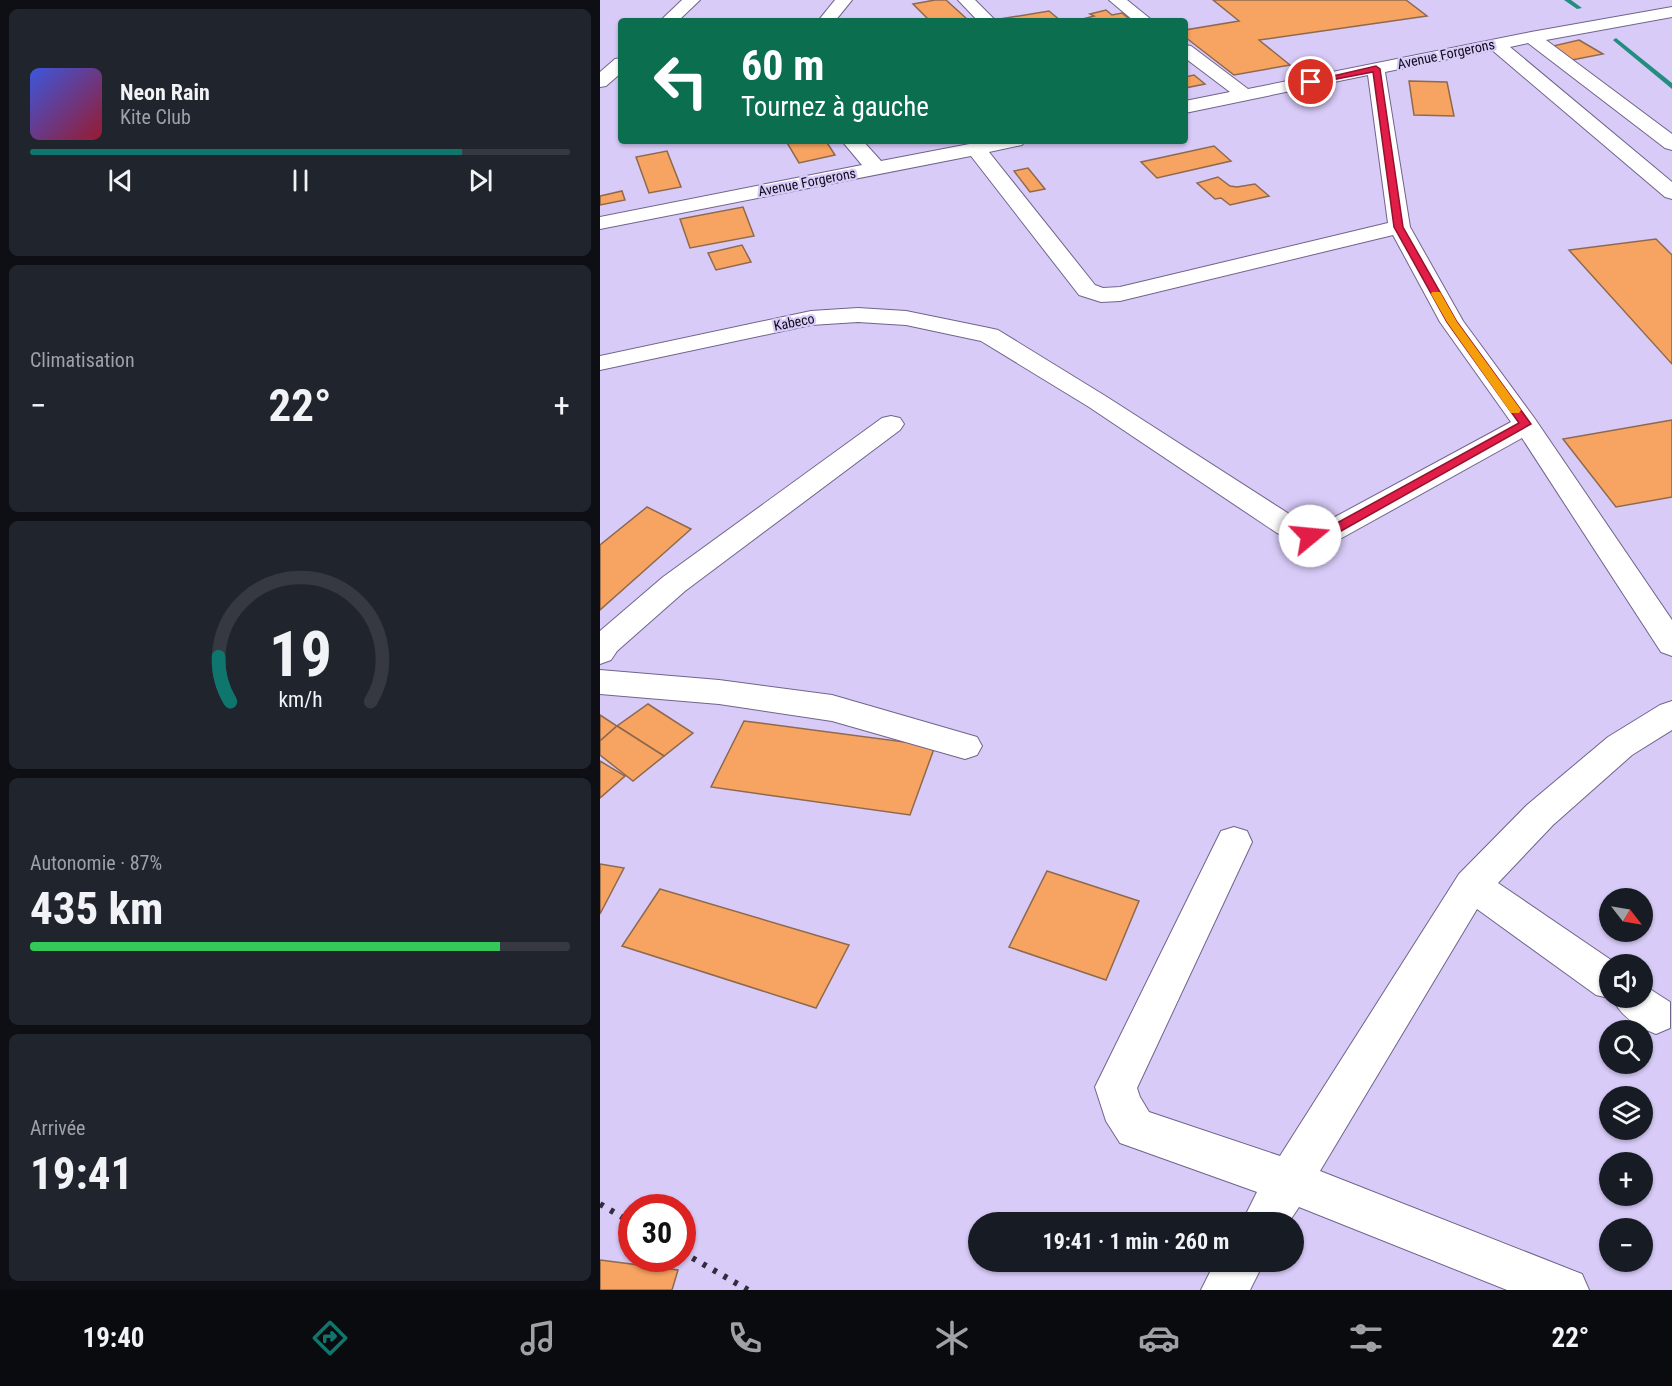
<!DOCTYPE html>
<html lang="fr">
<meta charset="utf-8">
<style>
body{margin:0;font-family:"Roboto Condensed",sans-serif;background:#20242c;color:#f1f3f6;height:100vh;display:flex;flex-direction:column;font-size:22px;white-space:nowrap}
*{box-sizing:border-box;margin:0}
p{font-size:20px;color:#9ea1a6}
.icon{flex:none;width:33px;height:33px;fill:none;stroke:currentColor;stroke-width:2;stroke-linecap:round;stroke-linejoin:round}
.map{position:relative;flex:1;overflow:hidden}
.details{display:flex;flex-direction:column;gap:9px;padding:9px;background:#0d0f14;width:600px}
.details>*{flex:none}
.guide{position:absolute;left:18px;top:18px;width:570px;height:126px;border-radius:6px;box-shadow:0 2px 4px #0004;background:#0b6e4f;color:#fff;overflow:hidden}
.needle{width:39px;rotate:121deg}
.tools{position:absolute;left:999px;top:888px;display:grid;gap:12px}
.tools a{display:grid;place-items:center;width:54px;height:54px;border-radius:50%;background:#171b24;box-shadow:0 2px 4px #0004;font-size:30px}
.speed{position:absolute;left:18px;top:1194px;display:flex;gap:12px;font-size:30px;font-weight:700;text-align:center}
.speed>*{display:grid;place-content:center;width:78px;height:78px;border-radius:50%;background:#171b24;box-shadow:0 2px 4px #0004;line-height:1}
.speed .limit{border:9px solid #d22;background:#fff;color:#111}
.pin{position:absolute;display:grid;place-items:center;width:51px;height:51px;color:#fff;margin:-26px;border:3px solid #fff;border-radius:50%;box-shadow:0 2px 6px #0007}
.me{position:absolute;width:66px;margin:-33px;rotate:73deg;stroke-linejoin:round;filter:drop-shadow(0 0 4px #0008)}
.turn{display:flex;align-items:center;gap:21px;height:126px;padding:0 24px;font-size:27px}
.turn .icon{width:78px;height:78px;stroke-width:2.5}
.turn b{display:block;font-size:42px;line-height:51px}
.big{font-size:45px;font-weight:700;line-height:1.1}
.details .tile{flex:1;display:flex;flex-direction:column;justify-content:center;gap:9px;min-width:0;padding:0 21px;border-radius:9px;background:#20242c}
.details .dial{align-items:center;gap:0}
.dial svg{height:156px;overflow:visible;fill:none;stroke:#363941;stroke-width:7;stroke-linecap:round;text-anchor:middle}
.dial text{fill:#f1f3f6;stroke:none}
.song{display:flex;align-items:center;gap:18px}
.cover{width:72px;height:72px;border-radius:9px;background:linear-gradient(135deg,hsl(230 70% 55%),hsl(350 70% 35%))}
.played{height:6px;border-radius:3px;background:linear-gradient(90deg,#0f766e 80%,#363941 80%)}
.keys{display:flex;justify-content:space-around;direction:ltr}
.heat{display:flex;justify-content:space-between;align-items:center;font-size:33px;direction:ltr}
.charge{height:9px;border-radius:4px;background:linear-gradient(90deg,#34c759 87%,#363941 0)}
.trip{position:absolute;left:368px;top:1212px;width:336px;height:60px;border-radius:30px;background:#171b24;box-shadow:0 2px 4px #0004;font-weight:700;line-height:60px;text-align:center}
.tab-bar{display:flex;height:96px;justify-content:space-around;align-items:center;background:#090b0e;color:#9ea1a6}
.tab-bar .icon{width:42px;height:42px}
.tab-bar .on{color:#0f766e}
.tab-bar b{font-size:27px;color:#f1f3f6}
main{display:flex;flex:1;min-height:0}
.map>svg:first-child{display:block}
</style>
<main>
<section class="details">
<div class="tile">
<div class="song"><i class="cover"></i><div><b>Neon Rain</b><p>Kite Club</p></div></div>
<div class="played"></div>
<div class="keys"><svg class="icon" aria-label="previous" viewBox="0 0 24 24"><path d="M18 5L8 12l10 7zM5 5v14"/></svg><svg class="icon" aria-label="pause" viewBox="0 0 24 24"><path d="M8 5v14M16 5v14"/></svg><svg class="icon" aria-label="next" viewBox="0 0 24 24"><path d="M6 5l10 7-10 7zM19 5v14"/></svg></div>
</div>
<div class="tile"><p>Climatisation</p>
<div class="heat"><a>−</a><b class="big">22°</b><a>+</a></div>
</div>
<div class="tile dial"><svg viewBox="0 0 100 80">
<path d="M14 69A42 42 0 1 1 86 69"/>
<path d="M14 69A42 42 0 0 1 8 46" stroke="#0f766e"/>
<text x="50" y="56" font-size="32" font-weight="700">19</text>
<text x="50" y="72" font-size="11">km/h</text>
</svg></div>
<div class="tile"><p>Autonomie · 87%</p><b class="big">435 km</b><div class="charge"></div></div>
<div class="tile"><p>Arrivée</p><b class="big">19:41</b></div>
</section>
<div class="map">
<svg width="1072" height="1290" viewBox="0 0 1072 1290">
<rect width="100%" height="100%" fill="#d8cbf8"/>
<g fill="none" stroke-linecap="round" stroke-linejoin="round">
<g fill="#238d7f" fill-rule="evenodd">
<polygon points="964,0 971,0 982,8 977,9"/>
<polygon points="1016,38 1072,83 1072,89 1014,41 1013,40"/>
</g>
</g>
<g fill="#f7a462" stroke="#8e694d" stroke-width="1.5">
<polygon points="335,0 346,0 367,19 330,21 313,4"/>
<polygon points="613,0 806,0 827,16 659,40 690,65 634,75 585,37 585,30 639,21"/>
<polygon points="506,10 512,15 522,13 532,21 479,20 494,16 490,14"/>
<polygon points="449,11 461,21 403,21 400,19"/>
<polygon points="979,40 1003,54 972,60 953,46"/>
<polygon points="594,75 605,84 585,88 585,77"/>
<polygon points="809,81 847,82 854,116 814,115"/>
<polygon points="186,141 226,141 235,155 199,163"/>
<polygon points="614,146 631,161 557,178 541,162"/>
<polygon points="67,151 81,187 49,193 36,157"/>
<polygon points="428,168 445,189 430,192 414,171"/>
<polygon points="618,177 630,186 637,187 655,184 669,196 630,205 621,198 615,199 597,183"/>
<polygon points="22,191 25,200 0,205 0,196"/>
<polygon points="143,207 154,236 90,248 80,219"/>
<polygon points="1056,239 1072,255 1072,364 969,250"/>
<polygon points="142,245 151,262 116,270 108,253"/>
<polygon points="1072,420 1072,497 1016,507 963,439"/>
<polygon points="47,507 91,529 0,610 0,545"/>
<polygon points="48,704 93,733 64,756 17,726"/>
<polygon points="0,715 17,726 0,741"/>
<polygon points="144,721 335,746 310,815 111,787"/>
<polygon points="17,726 64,756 33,781 0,755 0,741"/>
<polygon points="0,761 25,776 0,798"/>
<polygon points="0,864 24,868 0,914"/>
<polygon points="447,871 539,901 506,980 409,947"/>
<polygon points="60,889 249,945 216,1008 22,946"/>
<polygon points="0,1260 78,1270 72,1290 0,1290"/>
</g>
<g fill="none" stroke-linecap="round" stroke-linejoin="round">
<defs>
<g id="street">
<polygon points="82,0 100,0 78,21 60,21"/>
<polygon points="235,0 252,0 235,21 218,21"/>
<polygon points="358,0 375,0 396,21 378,21"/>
<polygon points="509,0 527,0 553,21 534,21"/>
<polygon points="1072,7 1072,17 946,40 1072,134 1072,150 1065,148 928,43 910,47 1072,182 1072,199 1065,197 892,50 785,72 810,227 863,321 935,419 1072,620 1072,656 1061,652 922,438 740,539 710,546 677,533 489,407 381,341 306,325 258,322 211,325 0,370 0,356 211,311 258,308 306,311 389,328 398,330 507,397 697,519 712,526 722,524 911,422 840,322 793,235 520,301 501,302 479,295 371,156 0,229 0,217 262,165 242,141 263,141 281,161 385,141 425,141 422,145 389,152 495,285 503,288 520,287 788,223 768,75 585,113 585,101 630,92 585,58 585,45 591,46 648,89 931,32"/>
<polygon points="21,58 21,73 6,86 0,87 0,72 15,59"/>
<polygon points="291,416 300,418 304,424 300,430 85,591 17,651 11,660 0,664 0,631 63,577 282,418"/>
<polygon points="0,670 119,680 232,695 377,737 382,746 377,755 365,759 232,721 119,704 0,694"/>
<path d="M1072,701V730L1032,755L953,825L898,883L1017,964H1010V998H1042V984L1070,1002V1028L1056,1034C1038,1027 1021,1017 1013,999L996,995L877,909L720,1171L982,1274L989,1290H907L699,1207L689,1222H642L657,1192L520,1143L506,1121L495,1087L621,831L634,827L647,831L652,842L537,1088L540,1097L549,1112L680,1156L859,874L927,805L1008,737L1060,705Z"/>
<polygon points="615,1262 664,1262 650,1290 601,1290"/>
</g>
</defs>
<use href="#street" stroke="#70648b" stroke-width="2"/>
<use href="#street" fill="#fff" fill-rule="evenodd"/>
<g stroke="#332c40" stroke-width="6" stroke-dasharray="4 8" stroke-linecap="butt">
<polyline points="0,1204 32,1223"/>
<polyline points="82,1252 148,1290"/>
</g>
</g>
<polygon fill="#e11d48" stroke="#92132f" stroke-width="1.5" points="776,66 780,69 803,227 857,322 931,424 734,535 710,540 706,539 704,536 706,533 726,529 919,423 847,322 794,227 773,72 711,84 707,82"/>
<polygon fill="#f59e0b" points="832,292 840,292 857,322 921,410 919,413 911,413 847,322 831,294"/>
<g text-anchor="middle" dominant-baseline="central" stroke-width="4.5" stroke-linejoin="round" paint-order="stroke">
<g font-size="14" fill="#0f0a19" stroke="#d8cbf8">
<text transform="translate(846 54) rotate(-12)">Avenue Forgerons</text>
<text transform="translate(207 182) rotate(-11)">Avenue Forgerons</text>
<text transform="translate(194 322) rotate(-11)">Kabeco</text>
</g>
</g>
</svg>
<div class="tools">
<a><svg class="needle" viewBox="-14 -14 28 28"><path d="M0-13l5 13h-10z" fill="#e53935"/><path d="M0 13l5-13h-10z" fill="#9ea1a6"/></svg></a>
<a><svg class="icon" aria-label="sound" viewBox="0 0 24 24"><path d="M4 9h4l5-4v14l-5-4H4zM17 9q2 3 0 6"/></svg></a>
<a><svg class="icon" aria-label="search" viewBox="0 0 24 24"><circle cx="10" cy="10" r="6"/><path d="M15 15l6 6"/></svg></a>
<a><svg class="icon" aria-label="layers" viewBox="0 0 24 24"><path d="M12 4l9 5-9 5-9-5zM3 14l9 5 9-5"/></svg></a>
<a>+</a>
<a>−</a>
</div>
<div class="speed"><div class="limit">30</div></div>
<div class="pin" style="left:711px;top:82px;background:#d93025"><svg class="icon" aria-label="arrive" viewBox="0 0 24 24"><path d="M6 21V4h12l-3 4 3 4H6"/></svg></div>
<svg class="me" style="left:710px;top:536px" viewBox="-20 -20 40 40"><circle r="19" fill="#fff"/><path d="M0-13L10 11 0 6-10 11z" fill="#e11d48"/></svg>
<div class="trip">19:41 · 1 min · 260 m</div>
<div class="guide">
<div class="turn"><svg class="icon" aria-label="left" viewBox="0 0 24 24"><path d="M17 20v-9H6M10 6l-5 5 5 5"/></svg><div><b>60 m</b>Tournez à gauche</div></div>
</div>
</div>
</main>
<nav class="tab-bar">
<b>19:40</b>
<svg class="icon on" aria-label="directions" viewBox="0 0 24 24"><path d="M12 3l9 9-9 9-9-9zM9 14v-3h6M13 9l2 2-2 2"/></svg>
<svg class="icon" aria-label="music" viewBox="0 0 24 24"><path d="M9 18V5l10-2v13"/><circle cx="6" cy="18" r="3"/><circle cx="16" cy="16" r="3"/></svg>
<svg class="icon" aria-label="phone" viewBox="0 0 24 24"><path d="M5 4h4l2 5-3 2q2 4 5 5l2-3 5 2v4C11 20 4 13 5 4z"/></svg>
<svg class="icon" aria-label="climate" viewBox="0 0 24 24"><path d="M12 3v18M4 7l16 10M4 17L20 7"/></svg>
<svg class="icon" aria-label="car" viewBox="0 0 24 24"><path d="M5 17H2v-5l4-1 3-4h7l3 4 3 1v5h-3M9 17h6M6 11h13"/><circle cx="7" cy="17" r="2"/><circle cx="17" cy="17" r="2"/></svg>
<svg class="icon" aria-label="filters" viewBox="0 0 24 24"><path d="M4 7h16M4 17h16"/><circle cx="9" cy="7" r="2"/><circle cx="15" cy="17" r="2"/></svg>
<b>22°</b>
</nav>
